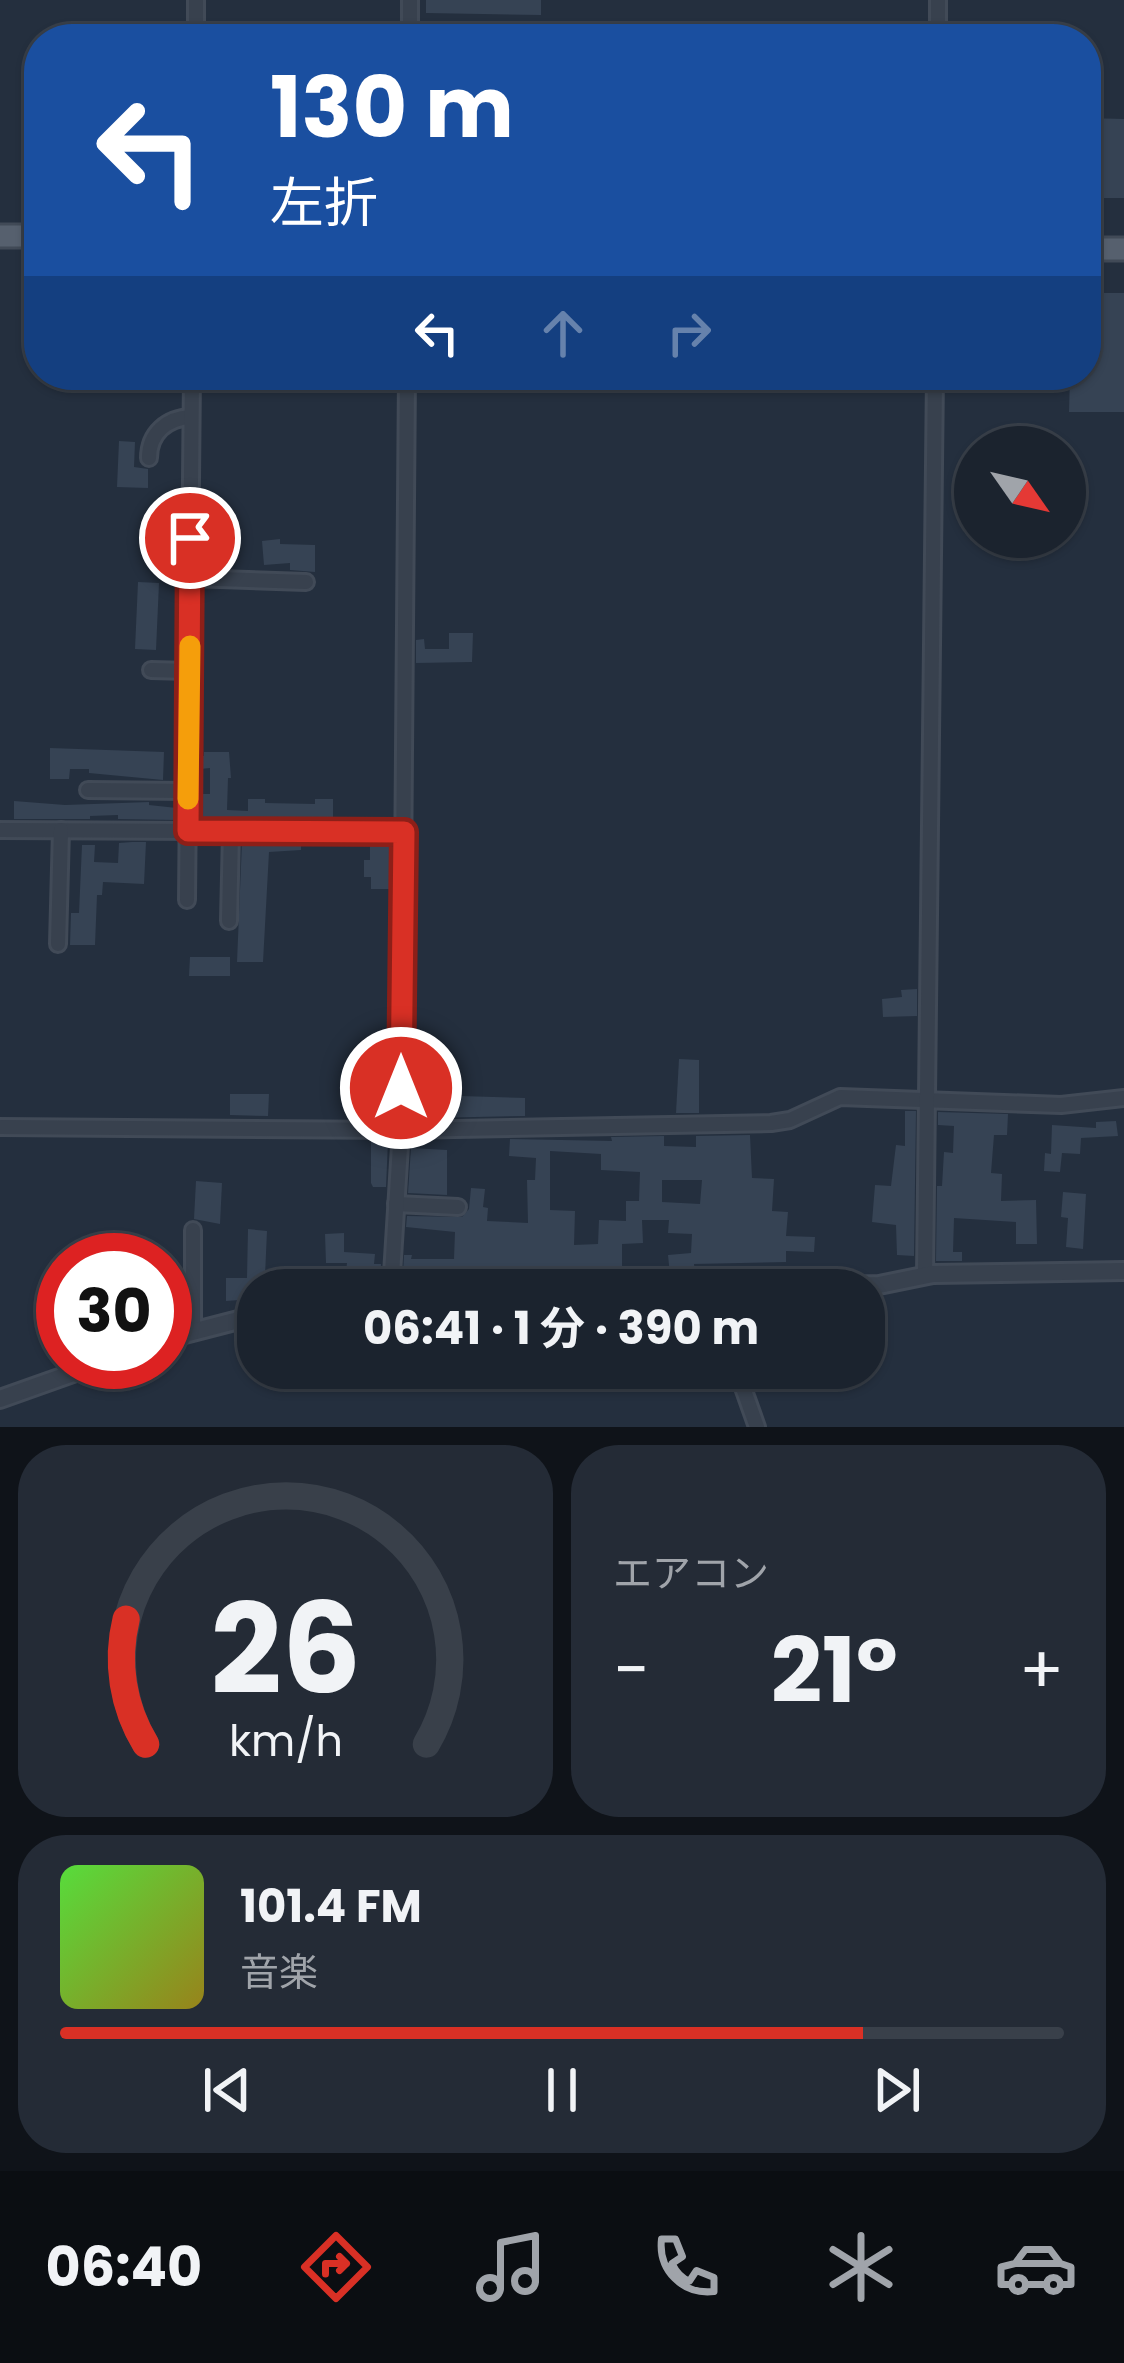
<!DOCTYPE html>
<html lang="ja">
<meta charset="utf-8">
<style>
body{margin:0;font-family:Poppins,"Noto Sans JP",sans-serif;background:#242b36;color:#f1f3f6;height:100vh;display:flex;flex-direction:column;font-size:45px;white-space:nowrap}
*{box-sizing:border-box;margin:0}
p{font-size:39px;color:#a0a4aa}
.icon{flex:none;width:66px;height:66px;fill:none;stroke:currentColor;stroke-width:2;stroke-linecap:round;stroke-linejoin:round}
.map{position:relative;height:1427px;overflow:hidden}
.sheet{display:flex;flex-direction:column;gap:18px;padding:18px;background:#0f1319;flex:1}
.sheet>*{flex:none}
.top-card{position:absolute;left:24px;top:24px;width:1077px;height:366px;border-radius:48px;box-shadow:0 3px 9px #0004,0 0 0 3px #39404a;background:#1a4fa0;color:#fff;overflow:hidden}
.needle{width:78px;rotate:124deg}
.buttons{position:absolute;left:954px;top:426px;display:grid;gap:24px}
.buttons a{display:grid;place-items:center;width:132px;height:132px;border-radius:50%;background:#1b232e;box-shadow:0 3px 9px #0004,0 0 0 3px #39404a;font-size:60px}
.speed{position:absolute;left:36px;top:1233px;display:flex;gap:24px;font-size:60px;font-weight:700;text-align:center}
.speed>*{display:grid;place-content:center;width:156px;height:156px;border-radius:50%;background:#1b232e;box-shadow:0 3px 9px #0004,0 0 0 3px #39404a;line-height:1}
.speed .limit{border:18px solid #d22;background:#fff;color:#111}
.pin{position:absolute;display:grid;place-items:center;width:102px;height:102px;color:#fff;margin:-51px;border:6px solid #fff;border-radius:50%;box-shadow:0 3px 12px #0007}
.me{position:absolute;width:132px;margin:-66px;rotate:0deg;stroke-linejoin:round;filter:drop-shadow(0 0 9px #0008)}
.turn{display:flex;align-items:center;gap:42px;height:252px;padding:0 48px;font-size:54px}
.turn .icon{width:156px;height:156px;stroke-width:2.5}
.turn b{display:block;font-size:84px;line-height:102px}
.lanes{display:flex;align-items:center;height:114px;padding:0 48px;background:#0003;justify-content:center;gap:60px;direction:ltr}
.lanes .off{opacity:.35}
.big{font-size:90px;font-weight:700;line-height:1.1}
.sheet .card{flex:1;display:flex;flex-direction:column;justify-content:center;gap:18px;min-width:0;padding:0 42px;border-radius:48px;background:#242b36}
.sheet .dial{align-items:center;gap:0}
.dial svg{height:312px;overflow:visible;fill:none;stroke:#39404a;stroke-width:7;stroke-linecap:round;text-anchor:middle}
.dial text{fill:#f1f3f6;stroke:none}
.song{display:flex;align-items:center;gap:36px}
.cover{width:144px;height:144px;border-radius:18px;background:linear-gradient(135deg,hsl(110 70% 55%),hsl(50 70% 35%))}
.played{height:12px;border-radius:6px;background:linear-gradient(90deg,#d93025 80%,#39404a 80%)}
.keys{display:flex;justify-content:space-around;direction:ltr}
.heat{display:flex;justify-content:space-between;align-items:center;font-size:66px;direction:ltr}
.sheet .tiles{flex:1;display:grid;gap:18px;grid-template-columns:1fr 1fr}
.card:last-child{grid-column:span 2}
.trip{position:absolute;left:237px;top:1269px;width:648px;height:120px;border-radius:48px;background:#1b232e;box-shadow:0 3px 9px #0004,0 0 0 3px #39404a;font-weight:700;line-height:120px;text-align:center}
.dock{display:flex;height:192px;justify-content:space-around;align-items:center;background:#0b0e12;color:#a0a4aa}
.dock .icon{width:84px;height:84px}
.dock .on{color:#d93025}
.dock b{font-size:54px;color:#f1f3f6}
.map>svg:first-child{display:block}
</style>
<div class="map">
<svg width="1124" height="1427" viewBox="0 0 1124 1427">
<rect width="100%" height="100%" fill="#242f3e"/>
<g fill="#364354" fill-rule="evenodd">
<polygon points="426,0 541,0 541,15 426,13"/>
<polygon points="1086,118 1124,119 1124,198 1086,198"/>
<polygon points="1086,293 1124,293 1124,412 1069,412 1070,375 1086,375"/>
<polygon points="119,441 135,442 134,467 148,469 148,488 117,487"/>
<polygon points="280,539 280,544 315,545 315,572 290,570 290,563 264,565 262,541"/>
<polygon points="138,582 159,583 156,650 135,649"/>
<polygon points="449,633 473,633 472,662 416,663 416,640 424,639 425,649 449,649"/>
<polygon points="50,748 164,752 163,780 89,773 89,769 70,769 69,779 50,779"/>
<polygon points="204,752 229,752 231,778 228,778 227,810 248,811 248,799 265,799 265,803 315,804 315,799 333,799 333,820 199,820 199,794 210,794 210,768 200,769 200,756 204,756"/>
<polygon points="14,801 65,805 149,802 149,805 177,808 177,820 118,819 118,815 90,816 90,819 14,819"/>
<polygon points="132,842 146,842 144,884 103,882 102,895 97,895 95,945 70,945 71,913 79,913 82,845 95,845 94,862 118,863 119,843"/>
<polygon points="242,842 301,843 301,850 269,852 263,962 237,962"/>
<polygon points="370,843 392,843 392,889 371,889 371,877 364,877 364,860 370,860"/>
<polygon points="190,957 230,957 230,976 189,976"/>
<polygon points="917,989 917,1016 883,1017 882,999 902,997 901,990"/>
<polygon points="679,1059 699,1060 699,1113 676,1113"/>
<polygon points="230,1094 269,1094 268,1116 230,1115"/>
<polygon points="427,1095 525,1098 525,1116 427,1118"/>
<polygon points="905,1111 916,1111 914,1256 897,1255 896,1225 872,1222 875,1185 891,1186 896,1145 905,1146"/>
<polygon points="938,1112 1008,1114 1007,1135 994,1135 991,1173 1002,1174 1001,1201 1036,1200 1037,1244 1016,1244 1016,1222 954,1218 953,1252 962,1252 962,1261 936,1261 937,1186 942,1186 944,1152 953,1153 954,1126 938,1125"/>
<polygon points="1116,1121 1118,1136 1081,1138 1080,1154 1062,1153 1060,1172 1044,1171 1045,1153 1051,1154 1052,1125 1096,1128 1096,1122"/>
<path d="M750,1135L752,1178L774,1179L772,1211L788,1212L786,1236L815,1237L814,1252L786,1251V1262L694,1264L695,1273L670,1275L668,1255L691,1253L692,1234L668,1233L669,1220H642L643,1243L622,1244V1267H627L628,1280L617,1281V1287L545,1290V1284H530V1277L508,1279L509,1290H456L428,1288V1277L403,1275L404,1255H412L411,1259H454L455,1232L406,1227L407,1216L462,1217L469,1209L471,1188L485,1189L483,1207L488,1208L487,1221L528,1223L527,1180H535L536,1158L509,1156L510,1139L612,1141L611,1137L664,1136V1146L696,1147V1136ZM550,1151L601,1154V1170L640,1172L639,1201H626V1221L599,1220L598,1244L574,1245L575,1211L550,1210ZM662,1180H702L700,1204L662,1202Z"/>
<polygon points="371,1141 388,1141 386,1187 373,1187 371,1183"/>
<polygon points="411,1148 447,1150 447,1195 408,1193"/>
<polygon points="196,1181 222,1183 220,1224 194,1219"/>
<polygon points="1063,1192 1086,1194 1083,1249 1066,1247 1068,1218 1061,1217"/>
<polygon points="248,1229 267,1231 265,1276 258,1277 259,1286 252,1287 253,1299 226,1301 226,1278 247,1278"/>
<polygon points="344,1233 344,1252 375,1254 374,1264 381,1264 380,1290 344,1290 347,1263 326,1263 325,1234"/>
</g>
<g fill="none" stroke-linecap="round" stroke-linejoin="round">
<defs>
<g id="minor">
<polyline points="196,39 196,0"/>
<polyline points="410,39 410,0"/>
<polyline points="938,39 938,0"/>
<path d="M149,458C149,433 167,418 191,417"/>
<polyline points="190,578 306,582"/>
<polyline points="151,670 189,671"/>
<polyline points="88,790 187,791"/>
<polyline points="0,830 404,832"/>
<polyline points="187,900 192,375"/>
<polyline points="229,921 231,832"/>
<polyline points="58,944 61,830"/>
<polyline points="0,1127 401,1130 771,1123 790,1120 840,1097 1061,1105 1124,1098"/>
<polyline points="396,1204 458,1207"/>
<polyline points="925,1276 935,375"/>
<polyline points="391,1290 401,1130 407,375"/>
<polyline points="193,1330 193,1230"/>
<polyline points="736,1368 757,1427"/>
</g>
<g id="tertiary">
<polyline points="697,1290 879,1285 933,1274 1124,1271"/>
<polyline points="165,1339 258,1315"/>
<polyline points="0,1399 104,1362"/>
</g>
<g id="primary">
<polyline points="0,236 39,236"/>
<polyline points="1086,249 1124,249"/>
</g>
</defs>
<use href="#minor" stroke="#414a57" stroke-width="20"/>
<use href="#tertiary" stroke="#414a57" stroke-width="22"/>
<use href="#primary" stroke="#414a57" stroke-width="27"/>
<use href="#minor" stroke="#38414e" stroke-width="14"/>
<use href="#tertiary" stroke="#38414e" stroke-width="16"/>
<use href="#primary" stroke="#56606e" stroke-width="21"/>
</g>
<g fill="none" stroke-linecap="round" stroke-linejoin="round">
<defs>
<polyline id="route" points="190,538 188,831 404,832 401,1088"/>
</defs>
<use href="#route" stroke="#8d1f18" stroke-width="30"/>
<use href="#route" stroke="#d93025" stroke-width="21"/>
<polyline stroke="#f59e0b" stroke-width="21" points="188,799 190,646"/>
</g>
</svg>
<div class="buttons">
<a><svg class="needle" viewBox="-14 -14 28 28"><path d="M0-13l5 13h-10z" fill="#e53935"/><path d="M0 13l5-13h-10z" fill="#a0a4aa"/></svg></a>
</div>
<div class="speed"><div class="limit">30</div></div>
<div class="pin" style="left:190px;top:538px;background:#d93025"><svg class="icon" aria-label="arrive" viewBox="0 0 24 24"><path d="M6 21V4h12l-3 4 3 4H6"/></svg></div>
<svg class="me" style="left:401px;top:1088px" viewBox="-20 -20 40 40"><circle r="17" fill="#d93025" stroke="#fff" stroke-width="3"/><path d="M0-11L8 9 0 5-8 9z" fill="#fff"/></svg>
<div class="trip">06:41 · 1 分 · 390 m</div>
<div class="top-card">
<div class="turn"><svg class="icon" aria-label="left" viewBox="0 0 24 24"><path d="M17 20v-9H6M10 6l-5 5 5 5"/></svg><div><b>130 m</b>左折</div></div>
<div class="lanes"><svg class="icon" aria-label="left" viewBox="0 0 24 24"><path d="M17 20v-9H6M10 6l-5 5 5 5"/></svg><svg class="icon off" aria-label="ahead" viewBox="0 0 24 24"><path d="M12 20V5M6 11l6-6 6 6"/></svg><svg class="icon off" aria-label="right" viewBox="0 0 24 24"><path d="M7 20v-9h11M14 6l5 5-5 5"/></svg></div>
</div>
</div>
<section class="sheet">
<div class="tiles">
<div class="card dial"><svg viewBox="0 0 100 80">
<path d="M14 69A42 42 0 1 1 86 69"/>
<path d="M14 69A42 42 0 0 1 9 37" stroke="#d93025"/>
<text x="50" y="56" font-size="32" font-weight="700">26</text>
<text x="50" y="72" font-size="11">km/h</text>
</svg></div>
<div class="card"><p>エアコン</p>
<div class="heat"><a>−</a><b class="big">21°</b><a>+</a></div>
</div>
<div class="card">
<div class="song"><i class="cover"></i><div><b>101.4 FM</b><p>音楽</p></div></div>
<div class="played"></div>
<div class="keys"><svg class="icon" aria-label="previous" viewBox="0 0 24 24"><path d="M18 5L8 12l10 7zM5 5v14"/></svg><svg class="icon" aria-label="pause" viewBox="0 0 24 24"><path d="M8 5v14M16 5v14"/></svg><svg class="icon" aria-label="next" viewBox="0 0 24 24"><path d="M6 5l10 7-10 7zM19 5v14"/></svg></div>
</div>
</div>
</section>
<nav class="dock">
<b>06:40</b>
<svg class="icon on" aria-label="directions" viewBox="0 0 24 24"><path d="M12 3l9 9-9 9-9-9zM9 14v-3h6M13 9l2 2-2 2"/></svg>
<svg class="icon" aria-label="music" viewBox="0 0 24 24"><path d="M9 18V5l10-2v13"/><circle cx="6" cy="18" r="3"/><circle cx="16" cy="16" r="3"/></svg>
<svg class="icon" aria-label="phone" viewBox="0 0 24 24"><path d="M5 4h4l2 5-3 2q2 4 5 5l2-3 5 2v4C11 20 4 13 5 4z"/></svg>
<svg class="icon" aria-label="climate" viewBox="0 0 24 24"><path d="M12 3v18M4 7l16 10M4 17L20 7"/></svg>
<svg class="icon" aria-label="car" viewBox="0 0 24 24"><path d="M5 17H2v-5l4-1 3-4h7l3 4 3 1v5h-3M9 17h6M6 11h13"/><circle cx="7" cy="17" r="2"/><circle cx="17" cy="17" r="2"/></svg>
</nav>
